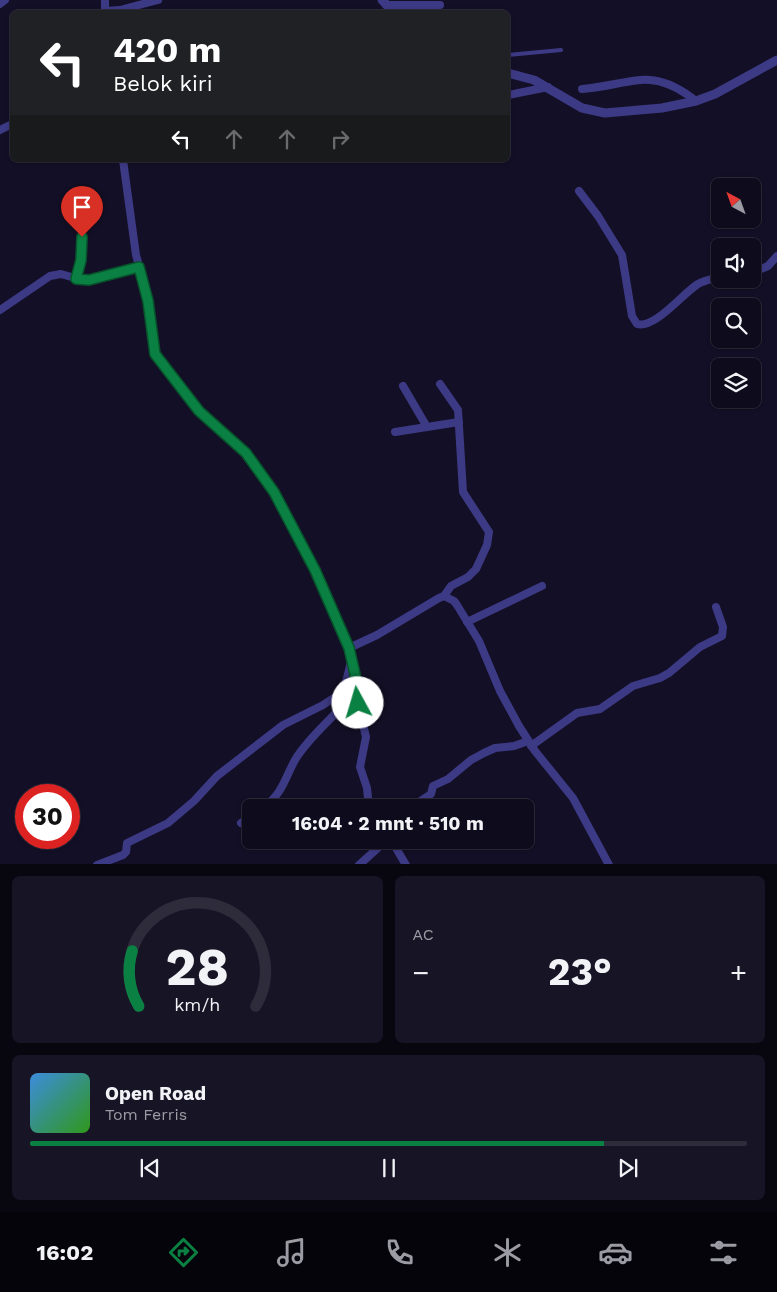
<!DOCTYPE html>
<html lang="id">
<meta charset="utf-8">
<style>
body{margin:0;font-family:"Work Sans",sans-serif;background:#171425;color:#f1f3f6;height:100vh;display:flex;flex-direction:column;font-size:19px;white-space:nowrap}
*{box-sizing:border-box;margin:0}
p{font-size:16px;color:#9b9ba3}
.icon{flex:none;width:28px;height:28px;fill:none;stroke:currentColor;stroke-width:2;stroke-linecap:round;stroke-linejoin:round}
.map{position:relative;height:864px;overflow:hidden}
.sheet{display:flex;flex-direction:column;gap:12px;padding:12px;background:#08060f;flex:1}
.sheet>*{flex:none}
.top-card{position:absolute;left:10px;top:10px;width:500px;height:152px;border-radius:8px;box-shadow:0 1px 4px #0004,0 0 0 1px #2e2b3b;background:#202124;color:#fff;overflow:hidden}
.needle{width:32px;rotate:319deg}
.buttons{position:absolute;left:711px;top:178px;display:grid;gap:10px}
.buttons a{display:grid;place-items:center;width:50px;height:50px;border-radius:8px;background:#0e0b1c;box-shadow:0 1px 4px #0004,0 0 0 1px #2e2b3b;font-size:25px}
.speed{position:absolute;left:15px;top:784px;display:flex;gap:10px;font-size:25px;font-weight:700;text-align:center}
.speed>*{display:grid;place-content:center;width:65px;height:65px;border-radius:50%;background:#0e0b1c;box-shadow:0 1px 4px #0004,0 0 0 1px #2e2b3b;line-height:1}
.speed .limit{border:8px solid #d22;background:#fff;color:#111}
.pin{position:absolute;display:grid;place-items:center;width:42px;height:42px;color:#fff;margin:-51px -21px;border-radius:50% 50% 50% 0;rotate:-45deg;box-shadow:0 0 5px #0007}
.pin .icon{rotate:45deg}
.me{position:absolute;width:55px;margin:-28px;rotate:354deg;stroke-linejoin:round;filter:drop-shadow(0 0 4px #0008)}
.turn{display:flex;align-items:center;gap:18px;height:105px;padding:0 20px;font-size:22px}
.turn .icon{width:65px;height:65px;stroke-width:2.5}
.turn b{display:block;font-size:35px;line-height:42px}
.lanes{display:flex;align-items:center;height:48px;padding:0 20px;background:#0003;justify-content:center;gap:25px;direction:ltr}
.lanes .off{opacity:.35}
.big{font-size:38px;font-weight:700;line-height:1.1}
.sheet .card{flex:1;display:flex;flex-direction:column;justify-content:center;gap:8px;min-width:0;padding:0 18px;border-radius:8px;background:#171425}
.sheet .dial{align-items:center;gap:0}
.dial svg{height:130px;overflow:visible;fill:none;stroke:#2e2b3b;stroke-width:7;stroke-linecap:round;text-anchor:middle}
.dial text{fill:#f1f3f6;stroke:none}
.song{display:flex;align-items:center;gap:15px}
.cover{width:60px;height:60px;border-radius:8px;background:linear-gradient(135deg,hsl(210 70% 55%),hsl(110 70% 35%))}
.played{height:5px;border-radius:2px;background:linear-gradient(90deg,#0b8043 80%,#2e2b3b 80%)}
.keys{display:flex;justify-content:space-around;direction:ltr}
.heat{display:flex;justify-content:space-between;align-items:center;font-size:28px;direction:ltr}
.sheet .tiles{flex:1;display:grid;gap:12px;grid-template-columns:1fr 1fr}
.card:last-child{grid-column:span 2}
.trip{position:absolute;left:242px;top:799px;width:292px;height:50px;border-radius:8px;background:#0e0b1c;box-shadow:0 1px 4px #0004,0 0 0 1px #2e2b3b;font-weight:700;line-height:50px;text-align:center}
.dock{display:flex;height:80px;justify-content:space-around;align-items:center;background:#06040b;color:#9b9ba3}
.dock .icon{width:35px;height:35px}
.dock .active{color:#0b8043}
.dock b{font-size:22px;color:#f1f3f6}
.map>svg:first-child{display:block}
</style>
<div class="map">
<svg width="777" height="865" viewBox="0 0 777 865">
<rect width="100%" height="100%" fill="#130f26"/>
<g fill="none" stroke-linecap="round" stroke-linejoin="round">
<polyline stroke="#3d3a85" stroke-width="4" points="508,55 561,50"/>
<g stroke="#3d3a85" stroke-width="8">
<polyline points="0,4 5,0"/>
<polyline points="386,5 440,5"/>
<polyline points="105,11 120,10 158,0"/>
<polyline points="105,12 105,0"/>
<path d="M582,89C632,85 651,65 696,101"/>
<polyline points="508,95 548,87"/>
<polyline points="0,130 12,124"/>
<polyline points="123,160 136,255 149,301 155,354 199,411 246,453 274,492 315,570 349,648 377,635 439,598 444,596 454,601 457,605 479,641 500,691 519,726 535,751 573,798 609,865"/>
<path d="M579,191L598,216L622,255L632,316L637,324C655,329 682,294 698,284C705,280 712,279 720,277"/>
<polyline points="752,273 768,266 777,256"/>
<polyline points="76,279 81,260 82,237"/>
<polyline points="0,310 50,276 61,274 85,281 139,267"/>
<polyline points="440,384 458,410 463,492 489,532 487,545 476,569 468,577 451,586 444,596"/>
<polyline points="403,386 427,427"/>
<polyline points="395,432 459,422"/>
<polyline points="467,622 542,586"/>
<polyline points="353,662 358,703 366,737 360,767 367,788 369,808"/>
<polyline points="531,746 577,713 600,709 633,686 660,678 669,673 700,647 722,636 723,627 716,607"/>
<path d="M263,808C283,793 284,780 295,760C311,733 339,715 356,688"/>
<polyline points="416,808 419,802 431,794 433,786 448,779 471,760 484,753 495,748 514,746 528,741"/>
<polyline points="241,823 251,816"/>
<polyline points="393,843 406,865"/>
<polyline points="97,865 123,855 126,852 127,843 168,823 194,801 217,776 283,725 323,705 341,693 345,686 352,658"/>
<polyline points="359,865 379,847 380,840"/>
</g>
<g stroke="#3d3a85" stroke-width="9">
<polyline points="382,0 394,12"/>
<polyline points="508,73 534,80 582,108 605,113 662,108 696,101 715,94 777,60"/>
</g>
</g>
<g fill="none" stroke-linecap="round" stroke-linejoin="round">
<defs>
<polyline id="route" points="82,237 81,260 76,279 89,280 139,267 148,301 155,354 199,411 246,453 274,492 315,570 349,648 355,674 358,703"/>
</defs>
<use href="#route" stroke="#07532c" stroke-width="12"/>
<use href="#route" stroke="#0b8043" stroke-width="9"/>
</g>
</svg>
<div class="buttons">
<a><svg class="needle" viewBox="-14 -14 28 28"><path d="M0-13l5 13h-10z" fill="#e53935"/><path d="M0 13l5-13h-10z" fill="#9b9ba3"/></svg></a>
<a><svg class="icon" aria-label="sound" viewBox="0 0 24 24"><path d="M4 9h4l5-4v14l-5-4H4zM17 9q2 3 0 6"/></svg></a>
<a><svg class="icon" aria-label="search" viewBox="0 0 24 24"><circle cx="10" cy="10" r="6"/><path d="M15 15l6 6"/></svg></a>
<a><svg class="icon" aria-label="layers" viewBox="0 0 24 24"><path d="M12 4l9 5-9 5-9-5zM3 14l9 5 9-5"/></svg></a>
</div>
<div class="speed"><div class="limit">30</div></div>
<div class="pin" style="left:82px;top:237px;background:#d93025"><svg class="icon" aria-label="arrive" viewBox="0 0 24 24"><path d="M6 21V4h12l-3 4 3 4H6"/></svg></div>
<svg class="me" style="left:358px;top:703px" viewBox="-20 -20 40 40"><circle r="19" fill="#fff"/><path d="M0-13L10 11 0 6-10 11z" fill="#0b8043"/></svg>
<div class="trip">16:04 · 2 mnt · 510 m</div>
<div class="top-card">
<div class="turn"><svg class="icon" aria-label="left" viewBox="0 0 24 24"><path d="M17 20v-9H6M10 6l-5 5 5 5"/></svg><div><b>420 m</b>Belok kiri</div></div>
<div class="lanes"><svg class="icon" aria-label="left" viewBox="0 0 24 24"><path d="M17 20v-9H6M10 6l-5 5 5 5"/></svg><svg class="icon off" aria-label="ahead" viewBox="0 0 24 24"><path d="M12 20V5M6 11l6-6 6 6"/></svg><svg class="icon off" aria-label="ahead" viewBox="0 0 24 24"><path d="M12 20V5M6 11l6-6 6 6"/></svg><svg class="icon off" aria-label="right" viewBox="0 0 24 24"><path d="M7 20v-9h11M14 6l5 5-5 5"/></svg></div>
</div>
</div>
<section class="sheet">
<div class="tiles">
<div class="card dial"><svg viewBox="0 0 100 80">
<path d="M14 69A42 42 0 1 1 86 69"/>
<path d="M14 69A42 42 0 0 1 10 35" stroke="#0b8043"/>
<text x="50" y="56" font-size="32" font-weight="700">28</text>
<text x="50" y="72" font-size="11">km/h</text>
</svg></div>
<div class="card"><p>AC</p>
<div class="heat"><a>−</a><b class="big">23°</b><a>+</a></div>
</div>
<div class="card">
<div class="song"><i class="cover"></i><div><b>Open Road</b><p>Tom Ferris</p></div></div>
<div class="played"></div>
<div class="keys"><svg class="icon" aria-label="previous" viewBox="0 0 24 24"><path d="M18 5L8 12l10 7zM5 5v14"/></svg><svg class="icon" aria-label="pause" viewBox="0 0 24 24"><path d="M8 5v14M16 5v14"/></svg><svg class="icon" aria-label="next" viewBox="0 0 24 24"><path d="M6 5l10 7-10 7zM19 5v14"/></svg></div>
</div>
</div>
</section>
<nav class="dock">
<b>16:02</b>
<svg class="icon active" aria-label="directions" viewBox="0 0 24 24"><path d="M12 3l9 9-9 9-9-9zM9 14v-3h6M13 9l2 2-2 2"/></svg>
<svg class="icon" aria-label="music" viewBox="0 0 24 24"><path d="M9 18V5l10-2v13"/><circle cx="6" cy="18" r="3"/><circle cx="16" cy="16" r="3"/></svg>
<svg class="icon" aria-label="phone" viewBox="0 0 24 24"><path d="M5 4h4l2 5-3 2q2 4 5 5l2-3 5 2v4C11 20 4 13 5 4z"/></svg>
<svg class="icon" aria-label="climate" viewBox="0 0 24 24"><path d="M12 3v18M4 7l16 10M4 17L20 7"/></svg>
<svg class="icon" aria-label="car" viewBox="0 0 24 24"><path d="M5 17H2v-5l4-1 3-4h7l3 4 3 1v5h-3M9 17h6M6 11h13"/><circle cx="7" cy="17" r="2"/><circle cx="17" cy="17" r="2"/></svg>
<svg class="icon" aria-label="filters" viewBox="0 0 24 24"><path d="M4 7h16M4 17h16"/><circle cx="9" cy="7" r="2"/><circle cx="15" cy="17" r="2"/></svg>
</nav>
